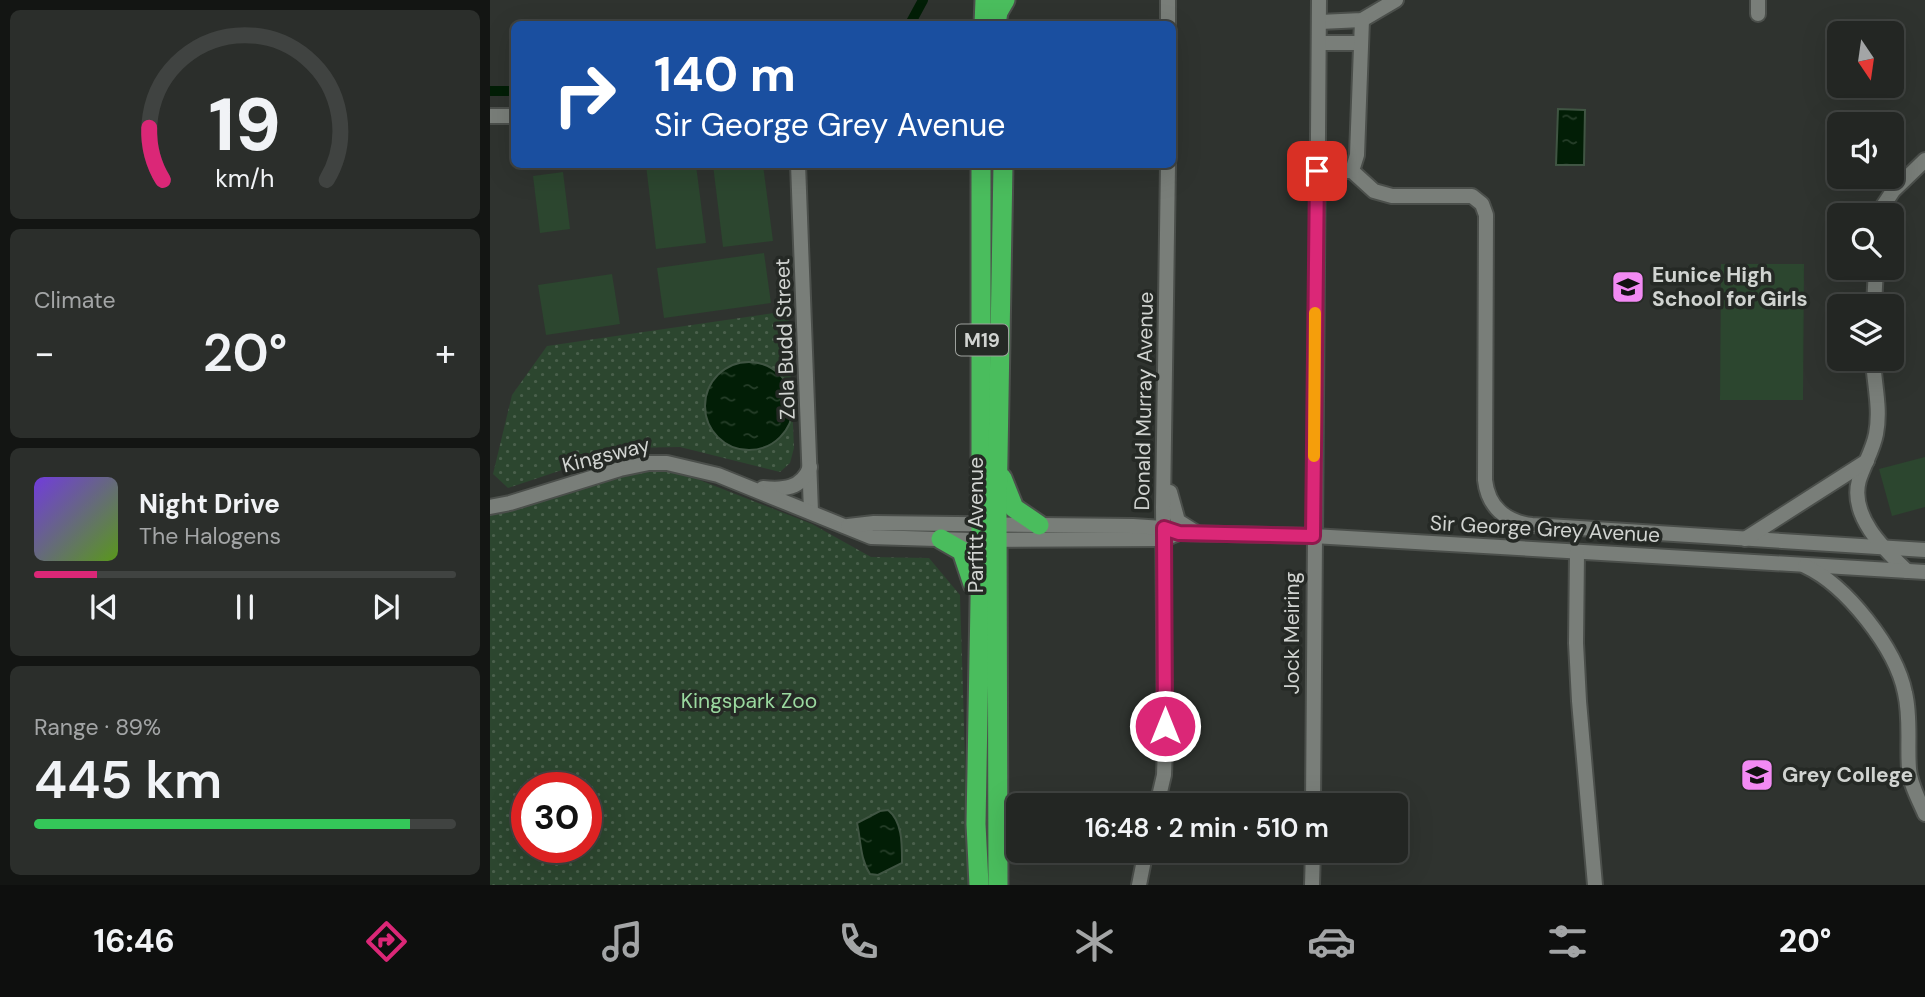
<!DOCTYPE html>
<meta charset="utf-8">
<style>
body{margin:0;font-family:"DM Sans",sans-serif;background:#2b2e2b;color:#f1f3f6;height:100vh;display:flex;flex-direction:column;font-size:26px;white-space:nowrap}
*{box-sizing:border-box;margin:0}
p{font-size:23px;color:#a3a5a6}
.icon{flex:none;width:38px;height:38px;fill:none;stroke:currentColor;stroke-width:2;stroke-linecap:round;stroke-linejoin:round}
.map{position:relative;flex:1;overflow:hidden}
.sheet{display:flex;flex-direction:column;gap:10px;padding:10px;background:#131513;width:490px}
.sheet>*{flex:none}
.guide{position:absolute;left:21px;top:21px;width:665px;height:147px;border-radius:10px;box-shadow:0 7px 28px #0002,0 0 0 2px #404341;background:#1a4fa0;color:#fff;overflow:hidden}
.needle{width:46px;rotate:167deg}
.tools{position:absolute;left:1337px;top:21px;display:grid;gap:14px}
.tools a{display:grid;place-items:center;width:77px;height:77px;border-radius:10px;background:#232623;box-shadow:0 7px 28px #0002,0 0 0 2px #404341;font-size:35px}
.speed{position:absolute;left:21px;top:772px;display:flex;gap:14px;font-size:35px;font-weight:700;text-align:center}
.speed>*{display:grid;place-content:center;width:91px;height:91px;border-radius:50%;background:#232623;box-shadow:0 7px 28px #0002,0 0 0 2px #404341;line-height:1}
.speed .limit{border:10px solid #d22;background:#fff;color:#111}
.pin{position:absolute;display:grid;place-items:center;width:60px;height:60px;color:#fff;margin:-30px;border-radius:14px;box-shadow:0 4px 10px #0006}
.me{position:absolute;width:77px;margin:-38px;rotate:0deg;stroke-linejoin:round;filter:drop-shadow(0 0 5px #0008)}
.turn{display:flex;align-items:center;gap:24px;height:147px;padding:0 28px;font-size:32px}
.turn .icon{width:91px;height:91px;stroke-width:2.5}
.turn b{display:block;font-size:49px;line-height:60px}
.big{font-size:52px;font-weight:600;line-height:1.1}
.sheet .card{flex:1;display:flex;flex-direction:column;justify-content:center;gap:10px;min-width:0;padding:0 24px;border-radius:10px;background:#2b2e2b}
.sheet .dial{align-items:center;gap:0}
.dial svg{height:182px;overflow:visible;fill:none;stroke:#404341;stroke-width:7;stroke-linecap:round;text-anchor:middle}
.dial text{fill:#f1f3f6;stroke:none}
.song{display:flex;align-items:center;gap:21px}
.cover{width:84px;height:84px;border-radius:10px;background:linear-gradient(135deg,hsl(260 70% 55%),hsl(90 70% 35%))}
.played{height:7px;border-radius:4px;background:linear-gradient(90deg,#db2777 15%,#404341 15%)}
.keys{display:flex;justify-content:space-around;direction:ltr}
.heat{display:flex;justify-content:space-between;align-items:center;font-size:38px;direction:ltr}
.charge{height:10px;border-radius:5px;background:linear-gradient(90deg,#34c759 89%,#404341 0)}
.trip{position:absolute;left:516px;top:793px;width:402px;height:70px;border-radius:10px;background:#232623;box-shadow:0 7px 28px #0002,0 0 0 2px #404341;font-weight:600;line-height:70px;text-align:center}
.tab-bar{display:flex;height:112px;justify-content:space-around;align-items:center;background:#0e0f0e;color:#a3a5a6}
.tab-bar .icon{width:49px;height:49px}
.tab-bar .on{color:#db2777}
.tab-bar b{font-size:32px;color:#f1f3f6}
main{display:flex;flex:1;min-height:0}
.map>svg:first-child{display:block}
</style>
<main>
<section class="sheet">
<div class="card dial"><svg viewBox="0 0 100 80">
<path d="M14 69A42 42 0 1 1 86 69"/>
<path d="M14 69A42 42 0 0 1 8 46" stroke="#db2777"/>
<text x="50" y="56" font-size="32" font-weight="700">19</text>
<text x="50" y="72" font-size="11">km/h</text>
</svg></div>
<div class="card"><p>Climate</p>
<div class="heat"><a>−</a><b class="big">20°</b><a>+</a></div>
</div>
<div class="card">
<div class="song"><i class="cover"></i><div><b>Night Drive</b><p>The Halogens</p></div></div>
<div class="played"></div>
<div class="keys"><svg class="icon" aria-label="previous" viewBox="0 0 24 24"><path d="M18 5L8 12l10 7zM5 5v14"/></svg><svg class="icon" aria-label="pause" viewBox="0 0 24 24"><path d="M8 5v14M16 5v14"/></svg><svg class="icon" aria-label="next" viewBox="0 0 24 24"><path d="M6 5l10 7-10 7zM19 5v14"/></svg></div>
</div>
<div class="card"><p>Range · 89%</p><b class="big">445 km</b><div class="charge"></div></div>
</section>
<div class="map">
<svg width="1435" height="885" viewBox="0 0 1435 885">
<defs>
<pattern id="green-dots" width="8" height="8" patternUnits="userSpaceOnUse" patternTransform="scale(1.75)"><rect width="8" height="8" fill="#2c462f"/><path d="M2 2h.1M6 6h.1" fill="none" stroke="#4a604c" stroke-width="1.8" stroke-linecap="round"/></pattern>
<pattern id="water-ripples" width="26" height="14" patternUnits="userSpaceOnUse" patternTransform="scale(1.75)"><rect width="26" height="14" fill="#021e06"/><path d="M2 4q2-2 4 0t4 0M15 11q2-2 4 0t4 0" fill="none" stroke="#263e29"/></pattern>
</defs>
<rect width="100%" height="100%" fill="#2f332f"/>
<g fill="url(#green-dots)" fill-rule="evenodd">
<polygon points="298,311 304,448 300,463 290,472 190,447 138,448 18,488 3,474 22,395 57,346"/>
<path d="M174,466L322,524L381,557L439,558L470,595L479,885H0V510ZM37,788H96V847H37Z"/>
</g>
<g fill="#2c462f">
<polygon points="156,165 206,165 216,243 166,249"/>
<polygon points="223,165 273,165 283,241 233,247"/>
<polygon points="73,172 80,229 50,233 43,176"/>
<polygon points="274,253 281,303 174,318 167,268"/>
<polygon points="1231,264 1314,264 1313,400 1230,400"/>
<polygon points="122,274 130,324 56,335 48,285"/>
<polygon points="1435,457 1435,507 1402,516 1389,469"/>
</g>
<g fill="url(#water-ripples)" stroke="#405543" stroke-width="2">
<polygon points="1068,109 1095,110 1094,165 1066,165"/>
<circle cx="259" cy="406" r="44"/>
<path d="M398,810C413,822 412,846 412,863L388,875L380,874C370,859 371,841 367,823L390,811Z"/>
</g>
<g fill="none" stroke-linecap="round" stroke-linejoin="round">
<g stroke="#021e06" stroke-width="10">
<polyline points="420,24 433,0"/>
<polyline points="0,91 24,91"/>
</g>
<defs>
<g id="minor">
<polyline points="1268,14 1268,0"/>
<polyline points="830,22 872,20 906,0"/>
<polyline points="678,24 678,0"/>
<polyline points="829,43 871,43"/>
<polyline points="0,116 24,116"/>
<polyline points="308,164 321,512"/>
<path d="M827,171H862L884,191L902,196H982L992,204L996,215L995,480C998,507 1016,522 1042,525L1435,550"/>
<polyline points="862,171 867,155 872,20"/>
<polyline points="1387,215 1403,191 1435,160"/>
<polyline points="1384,306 1386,268"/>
<path d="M1383,359C1384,384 1391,408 1386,434C1383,450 1374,464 1369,480C1359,516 1394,549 1417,571"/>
<path d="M273,488C293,490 312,489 320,467"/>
<polyline points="680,492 688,521 707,533"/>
<polyline points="0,507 20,503 130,469 159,463 177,463 228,475 381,537 479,540 674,539 689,533"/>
<polyline points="358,526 384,523 643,526 673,528 689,533 823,536 1435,572"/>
<polyline points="1255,539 1377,461"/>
<polyline points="1087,553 1086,643 1089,701 1105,885"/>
<path d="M1315,566C1356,585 1406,648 1415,693C1421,718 1417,744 1419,769C1420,784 1429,800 1435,814"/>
<polyline points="667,805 674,775 675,746 673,507 678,164"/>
<polyline points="823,805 829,0"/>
<polyline points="649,885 656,850"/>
<polyline points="822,885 823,850"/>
</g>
<g id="highway">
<polyline points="494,24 495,0"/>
<polyline points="506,24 508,12 515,0"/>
<polyline points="512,478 524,508 549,525"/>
<polyline points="451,539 472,551 483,584"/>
<polyline points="489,885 486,824 491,548 491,164"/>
<polyline points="508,885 507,515 513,164"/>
</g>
</defs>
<use href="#minor" stroke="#4b4f4b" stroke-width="18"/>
<use href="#highway" stroke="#4b4f4b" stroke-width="23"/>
<use href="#minor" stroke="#797e79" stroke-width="14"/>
<use href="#highway" stroke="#4abd5d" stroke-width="19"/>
</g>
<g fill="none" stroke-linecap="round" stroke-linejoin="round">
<defs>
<polyline id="route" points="675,726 674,528 689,533 823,536 827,171"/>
</defs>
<use href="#route" stroke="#8e194d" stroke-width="18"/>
<use href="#route" stroke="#db2777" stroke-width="12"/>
<polyline stroke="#f59e0b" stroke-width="12" points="824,456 825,313"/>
</g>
<defs>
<symbol id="school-square" viewBox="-11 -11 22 22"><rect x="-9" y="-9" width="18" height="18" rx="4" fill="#f28af3" stroke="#252925"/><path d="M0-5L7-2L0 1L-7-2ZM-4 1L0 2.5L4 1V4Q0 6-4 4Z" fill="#111"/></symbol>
<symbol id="university-square" viewBox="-11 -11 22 22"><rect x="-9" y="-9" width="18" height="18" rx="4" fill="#f28af3" stroke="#252925"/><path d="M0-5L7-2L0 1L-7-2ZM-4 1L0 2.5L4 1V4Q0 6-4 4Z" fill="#111"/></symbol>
</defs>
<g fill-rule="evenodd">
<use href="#school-square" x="1119" y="268" width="38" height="38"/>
<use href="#university-square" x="1248" y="756" width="38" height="38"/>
</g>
<g text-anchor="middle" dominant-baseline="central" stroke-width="7" stroke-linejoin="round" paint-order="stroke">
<rect fill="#252925" stroke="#9da19d" stroke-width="2" x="466" y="324.5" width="52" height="31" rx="5"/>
<g font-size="19" font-weight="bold" fill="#d1d4d1">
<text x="492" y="340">M19</text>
</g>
<g font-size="21" font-weight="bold" fill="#d1d4d1" stroke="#252925" text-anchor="start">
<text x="1162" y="275">Eunice High<tspan x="1162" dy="24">School for Girls</tspan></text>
<text x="1292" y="775">Grey College</text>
</g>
<g font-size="21" fill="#d1d4d1" stroke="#252925">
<text transform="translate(295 339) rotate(-92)">Zola Budd Street</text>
<text transform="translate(654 401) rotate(-89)">Donald Murray Avenue</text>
<text transform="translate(116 455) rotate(-14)">Kingsway</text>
<text transform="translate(486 525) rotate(-90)">Parfitt Avenue</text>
<text transform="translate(1055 529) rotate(3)">Sir George Grey Avenue</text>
<text transform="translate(802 633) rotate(-90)">Jock Meiring</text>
</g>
<g font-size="21" fill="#9ad89f" stroke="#252925">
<text x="259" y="701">Kingspark Zoo</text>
</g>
</g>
</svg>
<div class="tools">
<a><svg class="needle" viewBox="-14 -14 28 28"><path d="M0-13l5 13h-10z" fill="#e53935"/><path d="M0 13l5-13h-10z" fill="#a3a5a6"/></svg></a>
<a><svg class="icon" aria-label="sound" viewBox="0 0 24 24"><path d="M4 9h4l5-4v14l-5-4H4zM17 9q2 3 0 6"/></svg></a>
<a><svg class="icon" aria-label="search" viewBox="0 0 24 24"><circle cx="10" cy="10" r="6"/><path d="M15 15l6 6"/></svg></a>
<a><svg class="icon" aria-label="layers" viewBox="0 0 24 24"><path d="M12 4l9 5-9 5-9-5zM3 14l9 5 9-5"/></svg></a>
</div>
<div class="speed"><div class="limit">30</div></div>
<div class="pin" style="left:827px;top:171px;background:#d93025"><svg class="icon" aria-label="arrive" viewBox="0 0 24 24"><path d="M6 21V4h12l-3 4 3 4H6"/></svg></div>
<svg class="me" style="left:675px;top:726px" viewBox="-20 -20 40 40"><circle r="17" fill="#db2777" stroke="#fff" stroke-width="3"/><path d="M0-11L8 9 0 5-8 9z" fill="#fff"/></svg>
<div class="trip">16:48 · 2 min · 510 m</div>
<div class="guide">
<div class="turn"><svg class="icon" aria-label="right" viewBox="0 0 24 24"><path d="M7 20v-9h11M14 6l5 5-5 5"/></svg><div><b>140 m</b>Sir George Grey Avenue</div></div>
</div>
</div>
</main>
<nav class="tab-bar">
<b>16:46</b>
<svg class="icon on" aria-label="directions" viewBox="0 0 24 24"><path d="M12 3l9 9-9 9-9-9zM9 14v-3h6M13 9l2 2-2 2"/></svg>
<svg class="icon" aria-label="music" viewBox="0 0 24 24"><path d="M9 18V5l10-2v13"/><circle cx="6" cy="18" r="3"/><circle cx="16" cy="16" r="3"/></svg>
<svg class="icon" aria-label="phone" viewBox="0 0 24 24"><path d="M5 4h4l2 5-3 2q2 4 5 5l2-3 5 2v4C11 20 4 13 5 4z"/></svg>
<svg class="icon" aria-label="climate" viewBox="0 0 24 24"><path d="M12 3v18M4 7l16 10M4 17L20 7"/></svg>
<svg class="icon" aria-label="car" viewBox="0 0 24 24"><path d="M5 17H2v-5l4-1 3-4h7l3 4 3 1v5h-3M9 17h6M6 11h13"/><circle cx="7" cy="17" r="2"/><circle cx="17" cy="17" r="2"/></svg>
<svg class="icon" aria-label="filters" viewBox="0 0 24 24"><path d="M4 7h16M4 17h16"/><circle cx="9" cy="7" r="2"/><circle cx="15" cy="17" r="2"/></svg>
<b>20°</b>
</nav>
